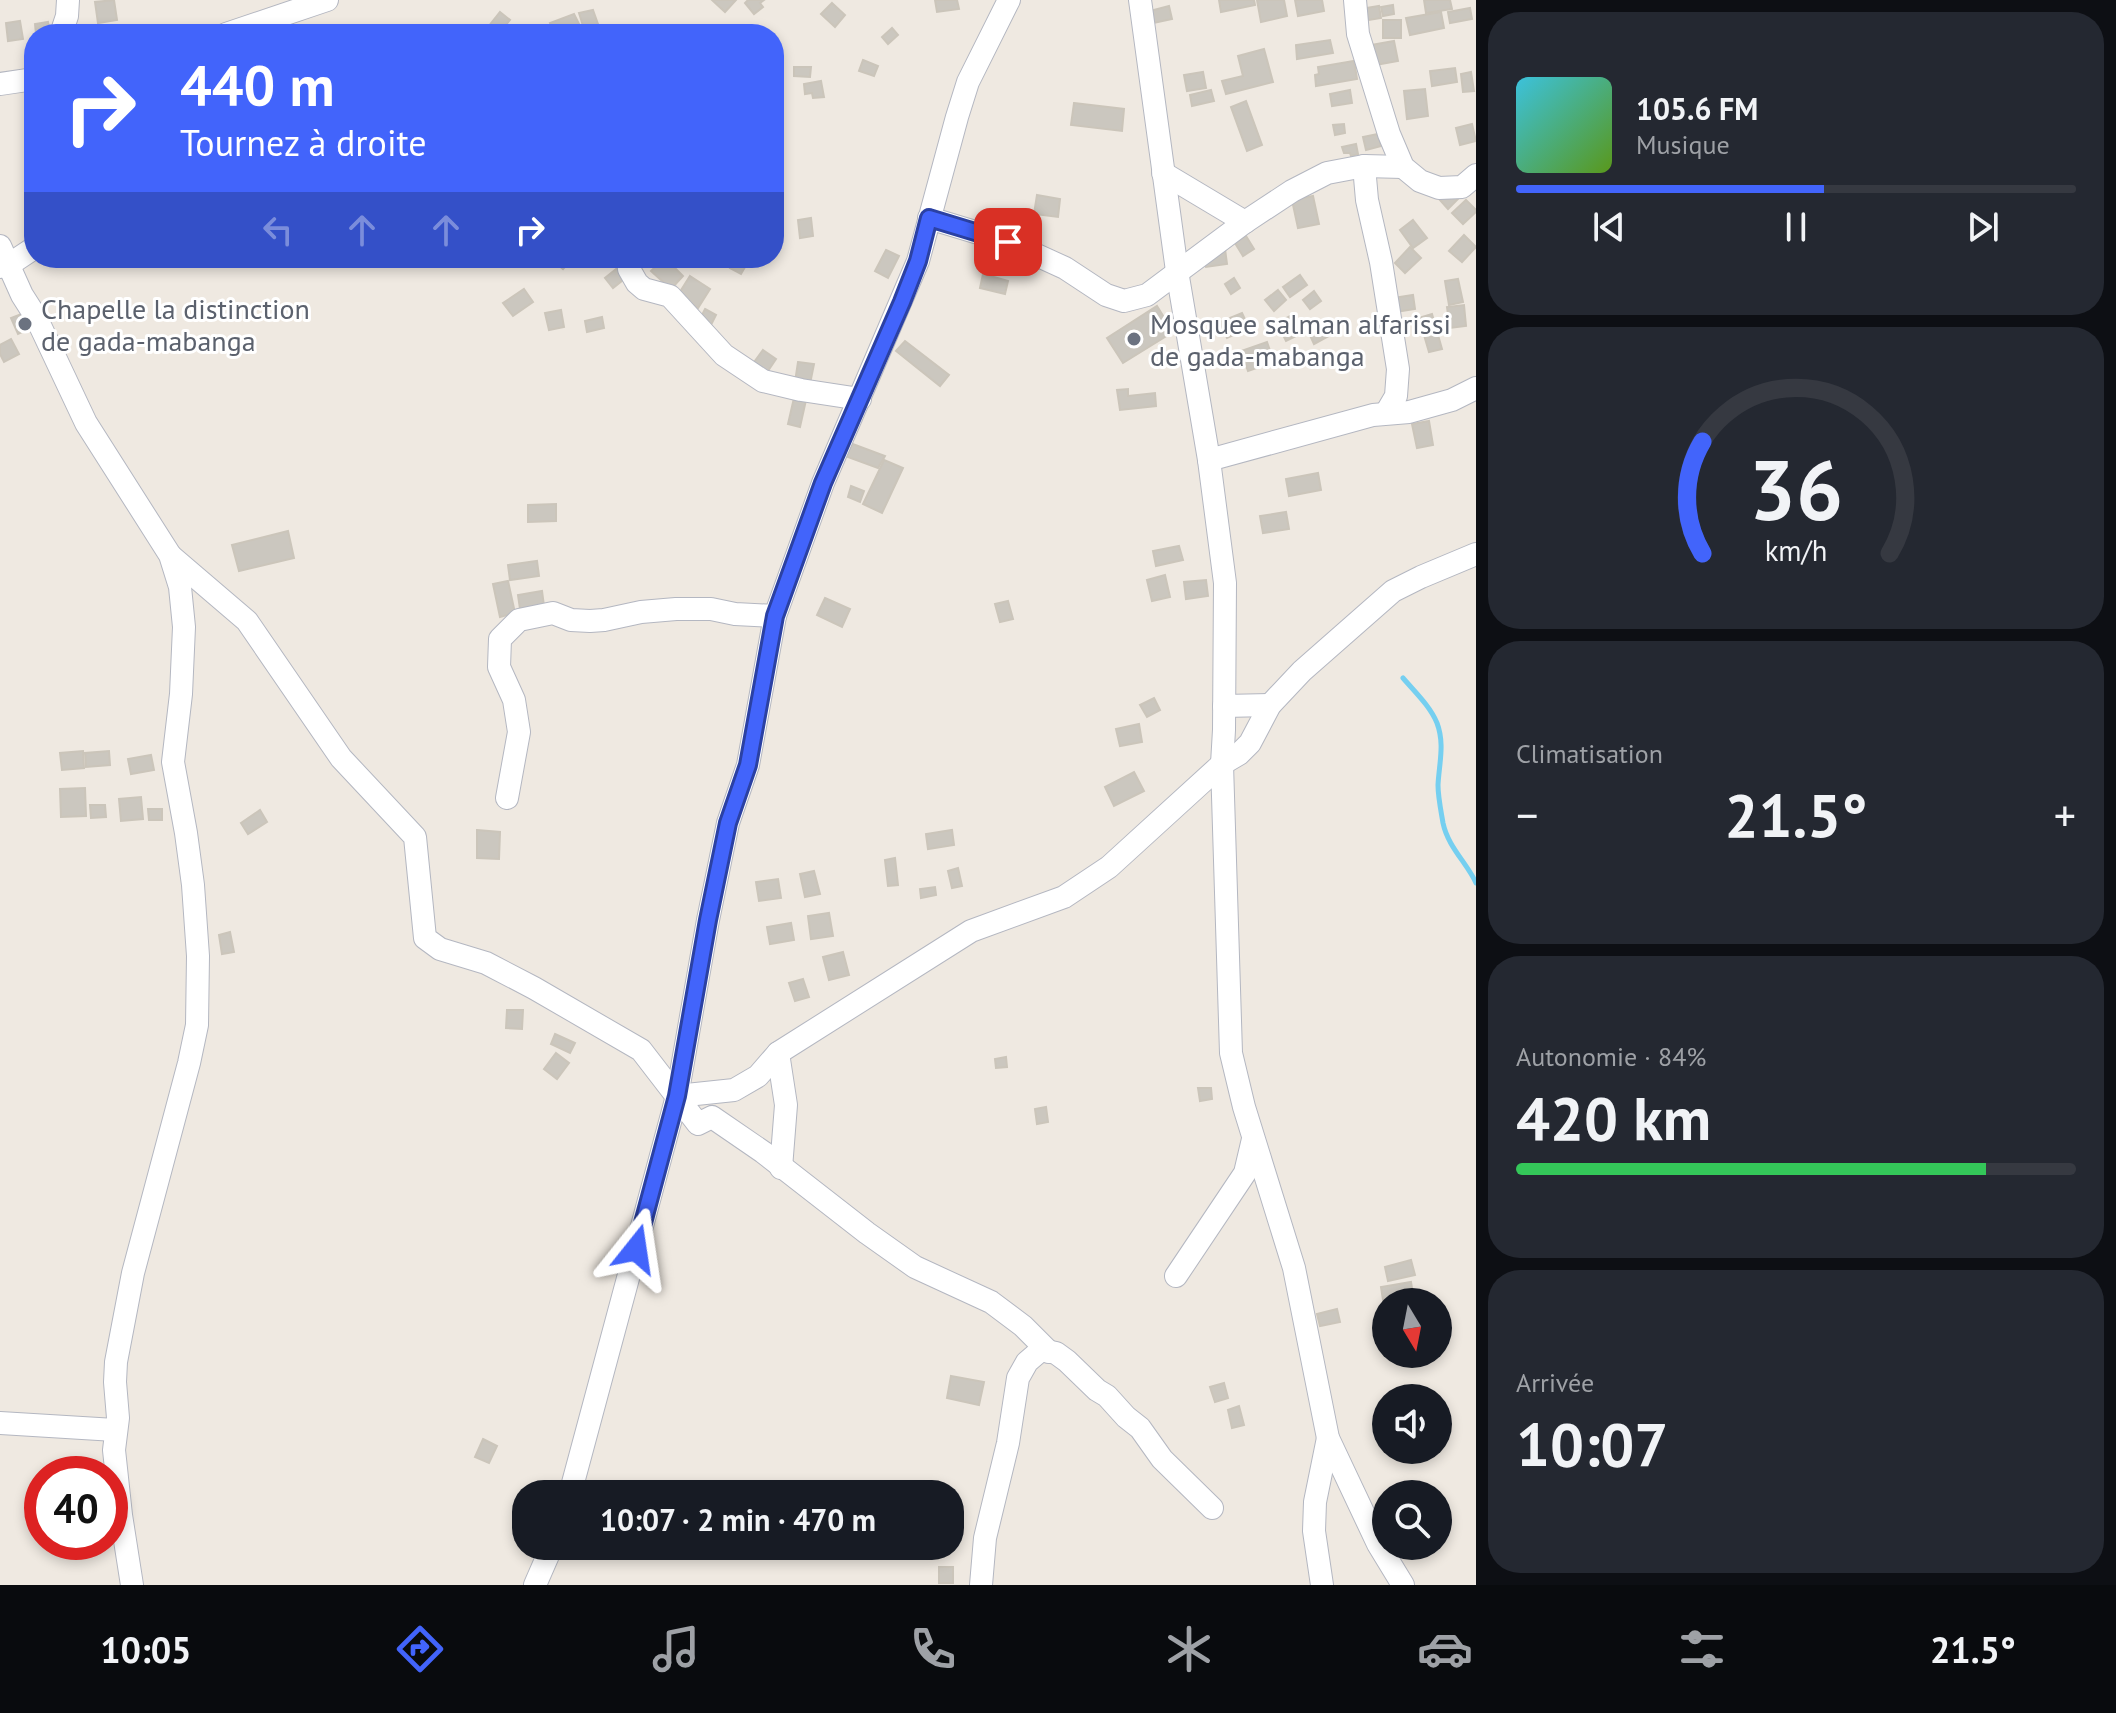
<!DOCTYPE html>
<html lang="fr">
<meta charset="utf-8">
<style>
body{margin:0;font-family:"PT Sans",sans-serif;background:#242831;color:#f1f3f6;height:100vh;display:flex;flex-direction:column;font-size:30px;white-space:nowrap}
*{box-sizing:border-box;margin:0}
p{font-size:26px;color:#9ea1a6}
.icon{flex:none;width:44px;height:44px;fill:none;stroke:currentColor;stroke-width:2;stroke-linecap:round;stroke-linejoin:round}
.map{position:relative;flex:1;overflow:hidden}
.side{display:flex;flex-direction:column;gap:12px;padding:12px;background:#0d0f14;width:640px}
.side>*{flex:none}
.guide{position:absolute;left:24px;top:24px;width:760px;height:244px;border-radius:32px;box-shadow:0 4px 12px #0003;background:#4264fb;color:#fff;overflow:hidden}
.needle{width:52px;rotate:170deg}
.buttons{position:absolute;left:1372px;top:1288px;display:grid;gap:16px}
.buttons a{display:grid;place-items:center;width:80px;height:80px;border-radius:50%;background:#171b24;box-shadow:0 4px 12px #0003;font-size:40px}
.speed{position:absolute;left:24px;top:1456px;display:flex;gap:16px;font-size:40px;font-weight:700;text-align:center}
.speed>*{display:grid;place-content:center;width:104px;height:104px;border-radius:50%;background:#171b24;box-shadow:0 4px 12px #0003;line-height:1}
.speed .limit{border:12px solid #d22;background:#fff;color:#111}
.pin{position:absolute;display:grid;place-items:center;width:68px;height:68px;color:#fff;margin:-34px;border-radius:16px;box-shadow:0 4px 12px #0006}
.me{position:absolute;width:88px;margin:-44px;rotate:15deg;stroke-linejoin:round;filter:drop-shadow(0 0 6px #0008)}
.turn{display:flex;align-items:center;gap:28px;height:168px;padding:0 24px;font-size:36px}
.turn .icon{width:104px;height:104px;stroke-width:2.5}
.turn b{display:block;font-size:56px;line-height:68px}
.lanes{display:flex;align-items:center;height:76px;padding:0 24px;background:#0003;justify-content:center;gap:40px;direction:ltr}
.lanes .off{opacity:.35}
.big{font-size:60px;font-weight:600;line-height:1.1}
.side .card{flex:1;display:flex;flex-direction:column;justify-content:center;gap:12px;min-width:0;padding:0 28px;border-radius:32px;background:#242831}
.side .dial{align-items:center;gap:0}
.dial svg{height:208px;overflow:visible;fill:none;stroke:#363941;stroke-width:7;stroke-linecap:round;text-anchor:middle}
.dial text{fill:#f1f3f6;stroke:none}
.song{display:flex;align-items:center;gap:24px}
.cover{width:96px;height:96px;border-radius:12px;background:linear-gradient(135deg,hsl(190 70% 55%),hsl(90 70% 35%))}
.played{height:8px;border-radius:4px;background:linear-gradient(90deg,#4264fb 55%,#363941 55%)}
.keys{display:flex;justify-content:space-around;direction:ltr}
.heat{display:flex;justify-content:space-between;align-items:center;font-size:44px;direction:ltr}
.charge{height:12px;border-radius:6px;background:linear-gradient(90deg,#34c759 84%,#363941 0)}
.trip{position:absolute;left:512px;top:1480px;width:452px;height:80px;border-radius:32px;background:#171b24;box-shadow:0 4px 12px #0003;font-weight:600;line-height:80px;text-align:center}
.tabs{display:flex;height:128px;justify-content:space-around;align-items:center;background:#090b0e;color:#9ea1a6}
.tabs .icon{width:56px;height:56px}
.tabs .on{color:#4264fb}
.tabs b{font-size:36px;color:#f1f3f6}
main{display:flex;flex:1;min-height:0}
.map>svg:first-child{display:block}
</style>
<main>
<div class="map">
<svg width="1476" height="1585" viewBox="0 0 1476 1585">
<rect width="100%" height="100%" fill="#efe9e1"/>
<g fill="none" stroke-linecap="round" stroke-linejoin="round">
<path stroke="#75cff0" stroke-width="5" d="M1403,678C1415,692 1430,706 1437,723C1445,744 1439,764 1438,785C1438,797 1441,811 1443,823C1448,847 1467,863 1476,883"/>
</g>
<g fill="#cbc7bf" stroke="#cbc5ba" stroke-width="2">
<polygon points="114,0 117,20 98,23 95,2"/>
<polygon points="712,0 736,0 725,12"/>
<polygon points="748,0 764,0 760,3 763,7 754,14 745,3"/>
<polygon points="935,0 957,0 959,9 937,12"/>
<polygon points="1219,0 1254,0 1255,5 1221,12"/>
<polygon points="1257,0 1284,0 1287,16 1261,22"/>
<polygon points="1295,0 1322,0 1324,11 1298,16"/>
<polygon points="1424,0 1450,0 1452,9 1426,13"/>
<polygon points="832,3 845,15 835,27 821,14"/>
<polygon points="1393,5 1394,14 1383,16 1381,7"/>
<polygon points="1169,6 1172,19 1153,23 1150,11"/>
<polygon points="1379,6 1381,18 1368,20 1366,8"/>
<polygon points="1470,8 1472,19 1450,23 1448,12"/>
<polygon points="593,10 599,27 584,29 579,13"/>
<polygon points="500,12 510,20 498,34 489,26"/>
<polygon points="1441,12 1444,28 1410,35 1406,18"/>
<polygon points="574,14 584,34 555,34 550,23"/>
<rect x="1383" y="20" width="18" height="18"/>
<polygon points="20,21 23,39 8,41 6,23"/>
<polygon points="48,22 50,34 36,34 35,24"/>
<polygon points="892,28 898,35 888,44 882,37"/>
<polygon points="1330,40 1333,53 1297,59 1296,45"/>
<polygon points="1394,41 1398,61 1375,65 1371,45"/>
<polygon points="1264,49 1273,82 1226,94 1222,81 1243,76 1238,56"/>
<polygon points="863,60 878,66 874,76 859,71"/>
<polygon points="1354,61 1357,79 1316,86 1315,75 1319,74 1318,67"/>
<polygon points="794,67 811,67 810,77 794,76"/>
<polygon points="1455,68 1457,82 1432,86 1430,71"/>
<polygon points="1203,72 1206,88 1187,91 1184,75"/>
<polygon points="1471,72 1474,91 1463,92 1461,74"/>
<polygon points="821,81 824,97 813,98 812,93 805,94 804,84"/>
<polygon points="1425,89 1428,116 1407,119 1404,91"/>
<polygon points="1211,90 1214,101 1192,106 1190,95"/>
<polygon points="1350,90 1352,103 1332,106 1330,94"/>
<polygon points="1246,101 1262,145 1247,151 1231,107"/>
<polygon points="1074,103 1124,109 1122,131 1071,125"/>
<polygon points="774,123 776,123 780,145 774,146"/>
<polygon points="1344,124 1345,133 1335,135 1333,125"/>
<polygon points="1472,124 1476,141 1460,145 1456,128"/>
<polygon points="1378,134 1381,146 1366,150 1363,137"/>
<polygon points="1356,144 1358,154 1351,156 1350,153 1344,153 1342,147"/>
<polygon points="1452,189 1459,198 1448,209 1440,200"/>
<polygon points="1037,195 1060,199 1058,217 1034,214"/>
<polygon points="1313,196 1319,224 1298,228 1292,200"/>
<polygon points="1466,200 1476,210 1476,212 1463,224 1452,213"/>
<polygon points="811,218 813,236 800,238 798,220"/>
<polygon points="1413,220 1427,238 1413,248 1400,230"/>
<polygon points="1464,235 1476,247 1462,262 1449,251"/>
<polygon points="1246,236 1254,249 1243,256 1235,243"/>
<polygon points="1410,247 1421,258 1405,273 1395,263"/>
<polygon points="1225,249 1227,264 1206,267 1203,253"/>
<polygon points="886,250 899,256 888,278 875,271"/>
<polygon points="451,258 468,258 459,266"/>
<polygon points="558,258 568,258 571,260 563,269 555,262"/>
<polygon points="665,258 683,276 671,289 651,271"/>
<polygon points="735,258 740,258 748,262 741,274 730,268"/>
<polygon points="620,266 628,276 613,288 605,278"/>
<polygon points="983,274 1008,281 1005,294 980,288"/>
<polygon points="1300,275 1307,285 1290,297 1283,287"/>
<polygon points="690,276 710,289 698,308 678,295"/>
<polygon points="1234,278 1240,288 1231,294 1225,284"/>
<polygon points="1458,279 1463,302 1449,305 1445,281"/>
<polygon points="524,289 533,302 513,316 503,303"/>
<polygon points="1278,290 1286,300 1274,311 1265,300"/>
<polygon points="1314,291 1321,301 1310,309 1303,300"/>
<polygon points="1413,295 1415,309 1395,312 1393,298"/>
<polygon points="1464,305 1466,326 1450,328 1447,307"/>
<polygon points="1157,306 1173,332 1123,363 1107,338"/>
<polygon points="705,309 716,315 710,327 699,321"/>
<polygon points="561,310 564,327 549,330 545,313"/>
<polygon points="24,313 31,328 18,334 11,318"/>
<polygon points="1242,313 1249,328 1227,338 1220,322"/>
<polygon points="1432,314 1442,349 1429,352 1419,318"/>
<polygon points="1290,316 1300,334 1286,341 1277,323"/>
<polygon points="602,317 604,328 587,332 585,321"/>
<polygon points="1330,320 1336,332 1314,344 1308,331"/>
<polygon points="11,339 19,354 4,362 0,354 0,345"/>
<polygon points="905,341 949,375 940,386 896,351"/>
<polygon points="1267,342 1274,362 1248,371 1241,351"/>
<polygon points="763,350 776,359 766,374 752,365"/>
<polygon points="798,362 814,364 810,384 795,382"/>
<polygon points="1128,389 1128,396 1155,393 1156,406 1120,410 1117,390"/>
<polygon points="794,398 806,400 800,427 788,424"/>
<polygon points="1429,421 1433,445 1417,448 1412,424"/>
<polygon points="850,443 885,456 878,468 845,456"/>
<polygon points="884,460 903,468 882,513 863,504"/>
<polygon points="1318,473 1321,490 1289,496 1286,479"/>
<polygon points="851,486 864,491 860,502 848,497"/>
<polygon points="556,504 556,521 528,522 528,505"/>
<polygon points="1286,512 1289,529 1263,533 1260,516"/>
<polygon points="288,531 294,558 239,571 232,545"/>
<polygon points="1179,546 1183,560 1156,566 1153,551"/>
<polygon points="537,561 539,576 510,580 508,565"/>
<polygon points="1165,575 1170,597 1152,601 1147,580"/>
<polygon points="1206,580 1208,596 1186,599 1184,582"/>
<polygon points="508,581 515,613 500,617 493,584"/>
<polygon points="542,591 544,606 520,609 518,595"/>
<polygon points="825,598 850,609 842,627 817,615"/>
<polygon points="1008,601 1013,619 1000,622 995,604"/>
<polygon points="1154,698 1160,710 1147,717 1140,705"/>
<polygon points="1139,724 1142,742 1120,746 1116,729"/>
<polygon points="83,751 84,768 62,770 60,753"/>
<polygon points="109,751 110,765 86,767 85,753"/>
<polygon points="151,755 154,770 131,774 128,759"/>
<polygon points="1134,772 1144,791 1114,806 1105,787"/>
<polygon points="85,788 86,816 61,817 60,789"/>
<polygon points="141,797 143,819 121,821 119,799"/>
<polygon points="90,805 105,805 106,817 91,818"/>
<polygon points="148,809 162,809 162,820 149,820"/>
<polygon points="260,810 267,822 248,834 241,823"/>
<polygon points="477,830 500,832 499,859 477,858"/>
<polygon points="952,830 954,845 928,849 926,834"/>
<polygon points="895,858 898,885 888,886 885,860"/>
<polygon points="958,868 962,886 952,888 948,871"/>
<polygon points="814,871 820,894 805,897 800,874"/>
<polygon points="778,879 781,898 759,901 756,882"/>
<polygon points="935,887 936,895 921,898 920,889"/>
<polygon points="829,913 833,936 811,939 808,916"/>
<polygon points="791,923 794,940 770,944 767,927"/>
<polygon points="230,932 234,952 222,954 219,935"/>
<polygon points="843,952 849,975 829,980 823,957"/>
<polygon points="803,979 809,997 795,1001 789,983"/>
<polygon points="507,1010 523,1010 522,1029 506,1028"/>
<polygon points="555,1034 575,1043 570,1053 551,1044"/>
<polygon points="556,1053 569,1063 557,1079 544,1069"/>
<polygon points="1006,1057 1007,1067 996,1068 995,1059"/>
<polygon points="1198,1088 1211,1088 1212,1099 1200,1101"/>
<polygon points="1046,1107 1048,1122 1037,1124 1035,1109"/>
<polygon points="1411,1260 1415,1275 1388,1281 1385,1267"/>
<polygon points="1411,1282 1414,1302 1386,1302 1386,1319 1381,1287"/>
<polygon points="1337,1309 1340,1322 1320,1326 1317,1314"/>
<polygon points="951,1376 984,1382 979,1405 947,1398"/>
<polygon points="1224,1383 1228,1398 1215,1402 1210,1387"/>
<polygon points="1239,1406 1244,1425 1232,1428 1228,1410"/>
<polygon points="483,1439 497,1446 489,1463 475,1457"/>
<rect x="939" y="1567" width="14" height="16"/>
</g>
<g fill="none" stroke-linecap="round" stroke-linejoin="round">
<defs>
<g id="minor">
<polyline points="1140,0 1177,271 1209,460 1225,583 1224,730 1222,764 1231,1053 1244,1107 1294,1268 1328,1438 1378,1544 1403,1585"/>
<polyline points="1355,0 1358,34 1389,134 1403,167 1420,181 1439,188 1462,187 1476,175"/>
<polyline points="61,34 67,16 68,0"/>
<polyline points="226,34 327,0"/>
<polyline points="0,84 34,79"/>
<polyline points="1364,166 1367,200 1381,262 1398,369 1396,396 1386,413"/>
<polyline points="1163,173 1245,222"/>
<polyline points="929,218 1008,242 1065,268 1106,295 1124,301 1147,295 1245,222 1292,191 1327,173 1364,166 1403,167"/>
<polyline points="0,246 22,295 36,317 86,423 170,555 180,587 184,627 181,694 173,762 186,833 193,885 198,956 197,1025 189,1063 133,1273 116,1362 115,1382 118,1418 114,1450 121,1515 132,1585"/>
<polyline points="628,258 629,269 637,283 644,289 670,296 724,355 763,381 801,390 860,399"/>
<polyline points="0,267 10,264 34,248"/>
<polyline points="1209,460 1373,415 1409,412 1452,400 1476,388"/>
<polyline points="171,556 247,621 341,758 415,837 425,938 440,949 486,963 534,988 641,1050 698,1124 712,1117 763,1152 867,1233 915,1267 991,1302 1023,1326 1049,1352"/>
<polyline points="1224,706 1270,705"/>
<polyline points="507,798 519,732 514,700 499,667 500,639 519,620 553,613 571,620 590,621 604,620 641,612 676,609 711,609 735,614 775,616"/>
<polyline points="778,1053 786,1105 781,1168"/>
<polyline points="677,1096 734,1090 758,1076 778,1053 971,931 1064,897 1109,867 1222,764 1239,754 1250,743 1270,705 1302,671 1393,591 1421,577 1476,554"/>
<polyline points="1176,1276 1245,1173 1253,1139"/>
<polyline points="0,1423 115,1430"/>
<polyline points="570,1494 677,1096 708,920 728,823 748,765 775,616 823,483 918,261 957,117 968,82 1009,0"/>
<polyline points="535,1585 552,1546"/>
<polyline points="981,1585 985,1538 1008,1443 1018,1378 1027,1362 1041,1350 1056,1353 1067,1361 1097,1390 1107,1396 1126,1417 1140,1428 1162,1459 1212,1508"/>
<polyline points="1322,1585 1314,1531 1315,1502 1328,1438"/>
</g>
</defs>
<use href="#minor" stroke="#b4b7c1" stroke-width="24"/>
<use href="#minor" stroke="#fff" stroke-width="22"/>
</g>
<g fill="none" stroke-linecap="round" stroke-linejoin="round">
<defs>
<polyline id="route" points="636,1249 677,1096 708,920 728,823 748,765 775,616 823,483 902,302 918,261 929,218 1008,242"/>
</defs>
<use href="#route" stroke="#2b41a3" stroke-width="20"/>
<use href="#route" stroke="#4264fb" stroke-width="14"/>
</g>
<g fill="#6b7280" stroke="#fff" stroke-width="3">
<circle cx="25" cy="324" r="8"/>
<circle cx="1134" cy="339" r="8"/>
</g>
<g text-anchor="middle" dominant-baseline="central" stroke-width="6" stroke-linejoin="round" paint-order="stroke">
<g font-size="28" fill="#5b616d" stroke="#fff" text-anchor="start">
<text x="41" y="308">Chapelle la distinction<tspan x="41" dy="32">de gada-mabanga</tspan></text>
<text x="1150" y="323">Mosquee salman alfarissi<tspan x="1150" dy="32">de gada-mabanga</tspan></text>
</g>
</g>
</svg>
<div class="buttons">
<a><svg class="needle" viewBox="-14 -14 28 28"><path d="M0-13l5 13h-10z" fill="#e53935"/><path d="M0 13l5-13h-10z" fill="#9ea1a6"/></svg></a>
<a><svg class="icon" aria-label="sound" viewBox="0 0 24 24"><path d="M4 9h4l5-4v14l-5-4H4zM17 9q2 3 0 6"/></svg></a>
<a><svg class="icon" aria-label="search" viewBox="0 0 24 24"><circle cx="10" cy="10" r="6"/><path d="M15 15l6 6"/></svg></a>
</div>
<div class="speed"><div class="limit">40</div></div>
<div class="pin" style="left:1008px;top:242px;background:#d93025"><svg class="icon" aria-label="arrive" viewBox="0 0 24 24"><path d="M6 21V4h12l-3 4 3 4H6"/></svg></div>
<svg class="me" style="left:636px;top:1249px" viewBox="-20 -20 40 40"><path d="M0-17L14 15 0 8-14 15z" fill="#4264fb" stroke="#fff" stroke-width="4"/></svg>
<div class="trip">10:07 · 2 min · 470 m</div>
<div class="guide">
<div class="turn"><svg class="icon" aria-label="right" viewBox="0 0 24 24"><path d="M7 20v-9h11M14 6l5 5-5 5"/></svg><div><b>440 m</b>Tournez à droite</div></div>
<div class="lanes"><svg class="icon off" aria-label="left" viewBox="0 0 24 24"><path d="M17 20v-9H6M10 6l-5 5 5 5"/></svg><svg class="icon off" aria-label="ahead" viewBox="0 0 24 24"><path d="M12 20V5M6 11l6-6 6 6"/></svg><svg class="icon off" aria-label="ahead" viewBox="0 0 24 24"><path d="M12 20V5M6 11l6-6 6 6"/></svg><svg class="icon" aria-label="right" viewBox="0 0 24 24"><path d="M7 20v-9h11M14 6l5 5-5 5"/></svg></div>
</div>
</div>
<section class="side">
<div class="card">
<div class="song"><i class="cover"></i><div><b>105.6 FM</b><p>Musique</p></div></div>
<div class="played"></div>
<div class="keys"><svg class="icon" aria-label="previous" viewBox="0 0 24 24"><path d="M18 5L8 12l10 7zM5 5v14"/></svg><svg class="icon" aria-label="pause" viewBox="0 0 24 24"><path d="M8 5v14M16 5v14"/></svg><svg class="icon" aria-label="next" viewBox="0 0 24 24"><path d="M6 5l10 7-10 7zM19 5v14"/></svg></div>
</div>
<div class="card dial"><svg viewBox="0 0 100 80">
<path d="M14 69A42 42 0 1 1 86 69"/>
<path d="M14 69A42 42 0 0 1 14 26" stroke="#4264fb"/>
<text x="50" y="56" font-size="32" font-weight="700">36</text>
<text x="50" y="72" font-size="11">km/h</text>
</svg></div>
<div class="card"><p>Climatisation</p>
<div class="heat"><a>−</a><b class="big">21.5°</b><a>+</a></div>
</div>
<div class="card"><p>Autonomie · 84%</p><b class="big">420 km</b><div class="charge"></div></div>
<div class="card"><p>Arrivée</p><b class="big">10:07</b></div>
</section>
</main>
<nav class="tabs">
<b>10:05</b>
<svg class="icon on" aria-label="directions" viewBox="0 0 24 24"><path d="M12 3l9 9-9 9-9-9zM9 14v-3h6M13 9l2 2-2 2"/></svg>
<svg class="icon" aria-label="music" viewBox="0 0 24 24"><path d="M9 18V5l10-2v13"/><circle cx="6" cy="18" r="3"/><circle cx="16" cy="16" r="3"/></svg>
<svg class="icon" aria-label="phone" viewBox="0 0 24 24"><path d="M5 4h4l2 5-3 2q2 4 5 5l2-3 5 2v4C11 20 4 13 5 4z"/></svg>
<svg class="icon" aria-label="climate" viewBox="0 0 24 24"><path d="M12 3v18M4 7l16 10M4 17L20 7"/></svg>
<svg class="icon" aria-label="car" viewBox="0 0 24 24"><path d="M5 17H2v-5l4-1 3-4h7l3 4 3 1v5h-3M9 17h6M6 11h13"/><circle cx="7" cy="17" r="2"/><circle cx="17" cy="17" r="2"/></svg>
<svg class="icon" aria-label="filters" viewBox="0 0 24 24"><path d="M4 7h16M4 17h16"/><circle cx="9" cy="7" r="2"/><circle cx="15" cy="17" r="2"/></svg>
<b>21.5°</b>
</nav>
